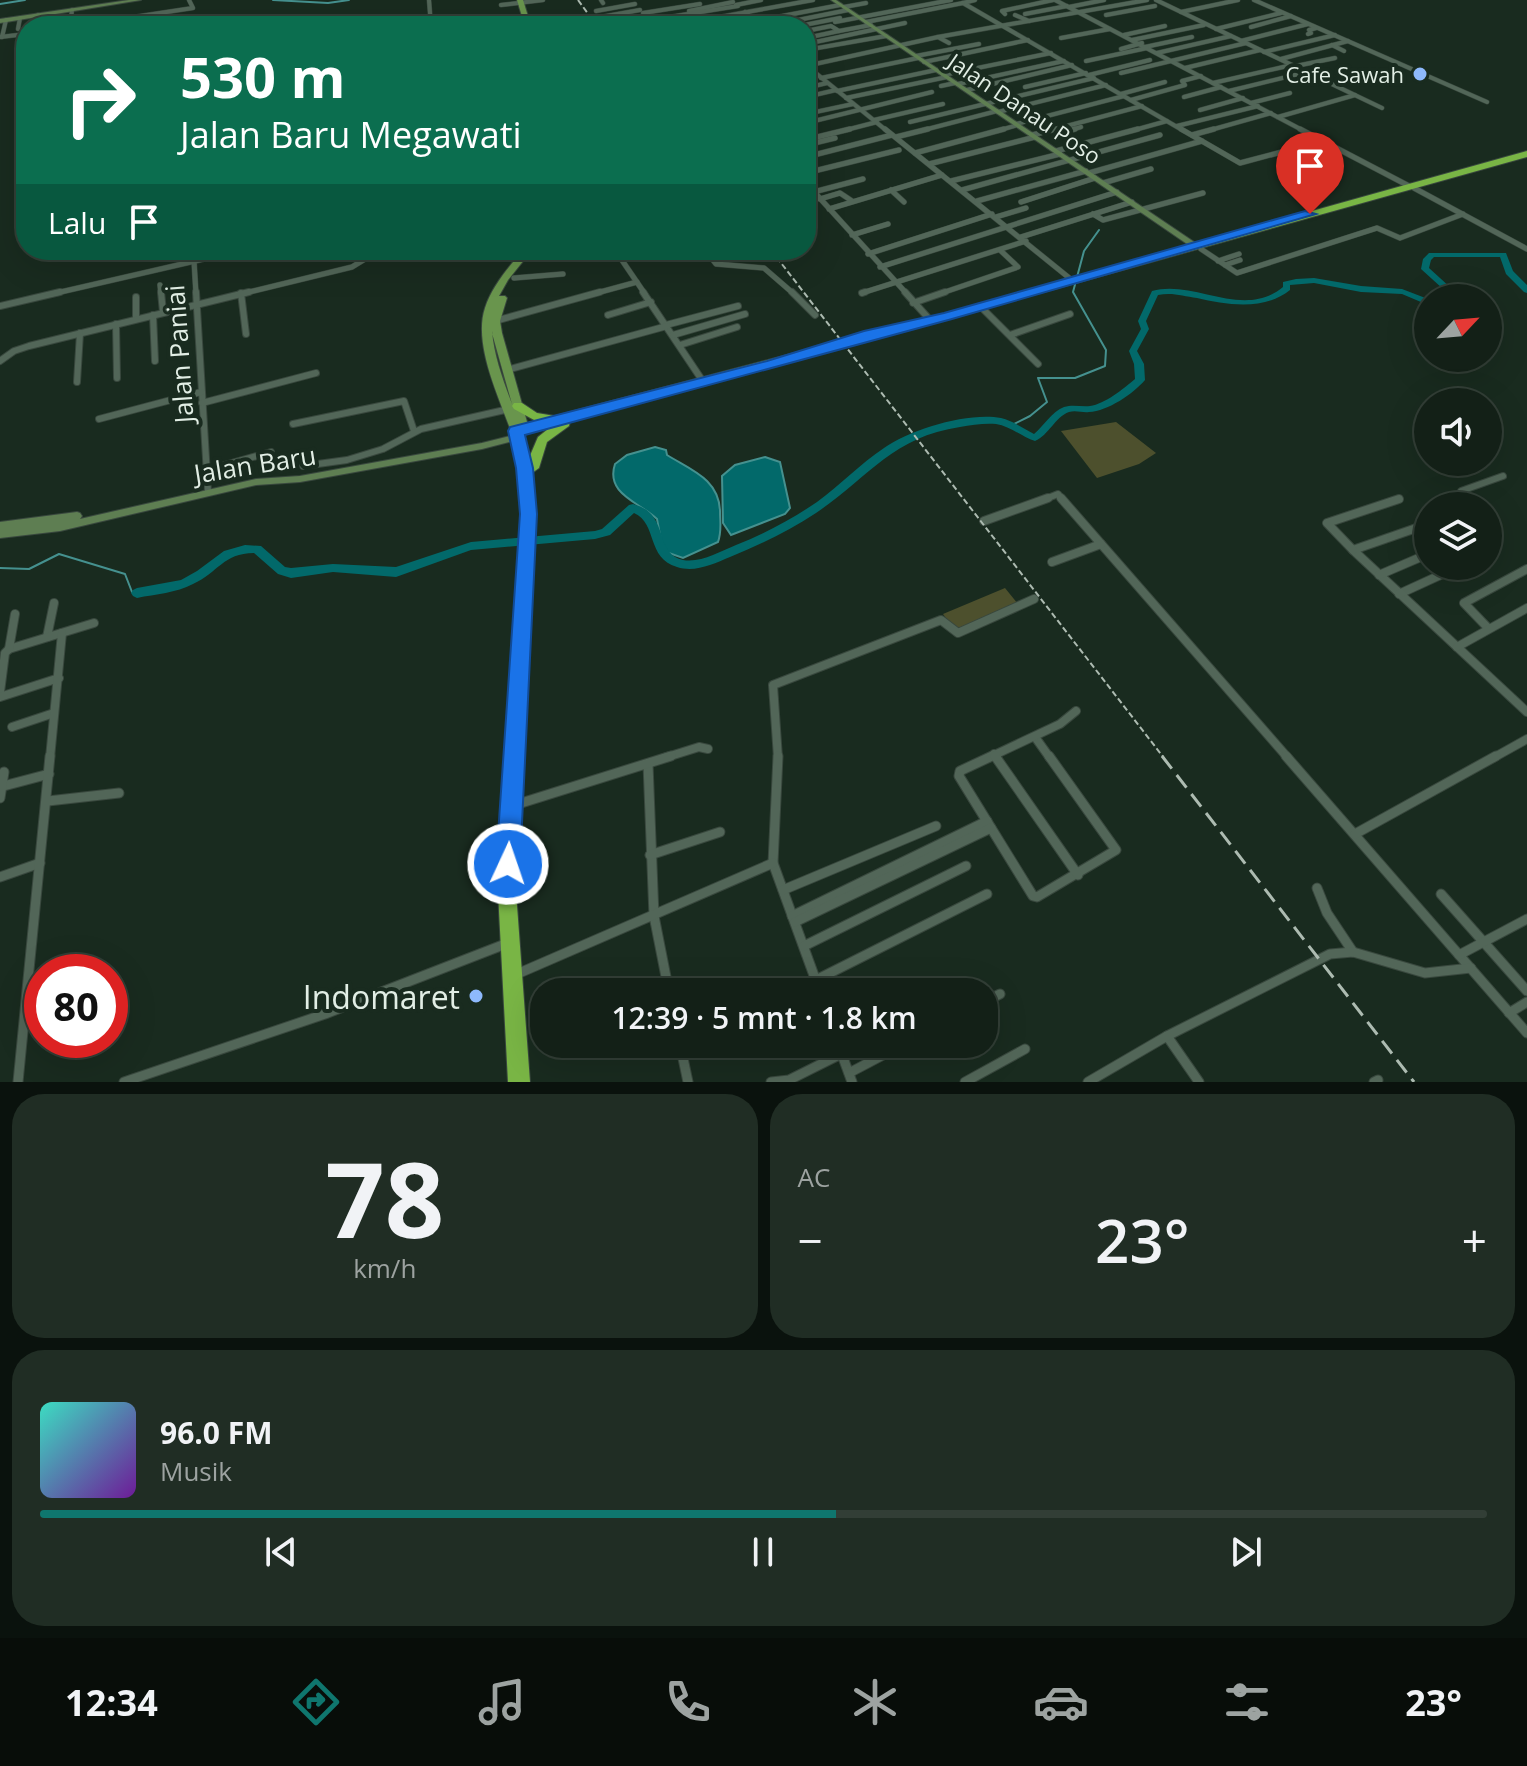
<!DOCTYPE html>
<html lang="id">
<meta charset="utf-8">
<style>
body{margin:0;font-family:"Open Sans",sans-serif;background:#202d24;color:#f1f3f6;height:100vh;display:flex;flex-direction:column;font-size:30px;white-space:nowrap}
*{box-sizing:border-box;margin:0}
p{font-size:26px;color:#9da3a1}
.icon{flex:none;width:44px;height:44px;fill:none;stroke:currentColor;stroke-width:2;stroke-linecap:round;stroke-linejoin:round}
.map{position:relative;height:1082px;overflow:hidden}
.sheet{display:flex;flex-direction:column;gap:12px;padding:12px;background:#0a120d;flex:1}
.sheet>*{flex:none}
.hud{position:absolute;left:16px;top:16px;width:800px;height:244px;border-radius:32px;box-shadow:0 8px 32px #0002,0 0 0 2px #323e36;background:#0b6e4f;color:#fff;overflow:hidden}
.needle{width:52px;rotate:64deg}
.controls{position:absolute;left:1414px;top:284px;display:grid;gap:16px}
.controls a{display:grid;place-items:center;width:88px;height:88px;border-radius:50%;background:#132017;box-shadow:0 8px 32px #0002,0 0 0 2px #323e36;font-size:40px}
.speed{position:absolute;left:24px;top:954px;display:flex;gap:16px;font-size:40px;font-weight:700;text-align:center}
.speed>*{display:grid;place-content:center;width:104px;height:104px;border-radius:50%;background:#132017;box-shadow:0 8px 32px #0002,0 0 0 2px #323e36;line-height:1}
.speed .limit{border:12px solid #d22;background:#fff;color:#111}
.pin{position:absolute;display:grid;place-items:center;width:68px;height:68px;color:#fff;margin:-82px -34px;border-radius:50% 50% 50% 0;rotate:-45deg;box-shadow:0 0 8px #0007}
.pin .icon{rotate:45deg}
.me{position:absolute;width:88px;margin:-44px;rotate:3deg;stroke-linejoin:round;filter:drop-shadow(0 0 6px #0008)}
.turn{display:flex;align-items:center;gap:28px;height:168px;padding:0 32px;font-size:36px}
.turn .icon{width:104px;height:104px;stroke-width:2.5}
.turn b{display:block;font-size:56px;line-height:68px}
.then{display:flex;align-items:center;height:76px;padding:0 32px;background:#0003;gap:16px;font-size:30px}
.big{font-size:60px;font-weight:600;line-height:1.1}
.sheet .widget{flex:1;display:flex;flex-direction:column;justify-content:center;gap:12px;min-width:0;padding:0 28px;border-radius:32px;background:#202d24}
.sheet .dial{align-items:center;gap:0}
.dial b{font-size:104px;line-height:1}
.song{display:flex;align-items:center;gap:24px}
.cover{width:96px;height:96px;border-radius:12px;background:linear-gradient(135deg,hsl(170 70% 55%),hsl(280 70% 35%))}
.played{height:8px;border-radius:4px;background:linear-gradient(90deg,#0f766e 55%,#323e36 55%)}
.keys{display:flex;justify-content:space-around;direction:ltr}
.heat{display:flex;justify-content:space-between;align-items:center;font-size:44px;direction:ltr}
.sheet .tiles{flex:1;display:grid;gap:12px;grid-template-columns:1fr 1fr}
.widget:last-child{grid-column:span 2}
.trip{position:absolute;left:530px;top:978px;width:468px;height:80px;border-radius:32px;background:#132017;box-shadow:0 8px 32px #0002,0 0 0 2px #323e36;font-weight:600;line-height:80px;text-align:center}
.tab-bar{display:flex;height:128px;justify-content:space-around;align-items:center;background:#080d09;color:#9da3a1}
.tab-bar .icon{width:56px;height:56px}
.tab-bar .on{color:#0f766e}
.tab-bar b{font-size:36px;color:#f1f3f6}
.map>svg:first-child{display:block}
</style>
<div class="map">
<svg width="1527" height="1082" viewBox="0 0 1527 1082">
<rect width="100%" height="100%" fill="#192b1f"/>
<g fill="#4d502d">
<polygon points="1116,422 1156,453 1139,464 1097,478 1061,431"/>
<polygon points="1005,588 1018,604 955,631 943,614"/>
</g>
<g fill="#02696a" stroke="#45918f" stroke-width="2">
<path d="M655,447L666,450L667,455C691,470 719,479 720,511C720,523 722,531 718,542L683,558L663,551L657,519C639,502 605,494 615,464L627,455Z"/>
<polygon points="765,457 780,462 790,508 785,514 731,535 723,523 722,476 735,465"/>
</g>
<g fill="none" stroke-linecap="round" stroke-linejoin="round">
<g stroke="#45918f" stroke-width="2">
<polyline points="273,0 328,3 349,0"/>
<polyline points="0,4 25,0"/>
<polyline points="1010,426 1030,416 1047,402 1038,378 1075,378 1105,366 1106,350 1073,292 1084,251 1099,230"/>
<polyline points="0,568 29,569 59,554 125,574 132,592 137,593"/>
</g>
<g fill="#02696a" fill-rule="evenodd">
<polygon points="1429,253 1506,253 1513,271 1527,285 1527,293 1524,292 1506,274 1500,257 1434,257 1431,260 1429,268 1462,298 1453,298 1421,269 1423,259"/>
<path d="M1314,278L1361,286L1402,289L1428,299V305L1402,294L1361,292L1314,283L1290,285V290C1264,311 1227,305 1197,298C1183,296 1172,292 1158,295L1146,321L1149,329L1137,351L1144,364L1145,380C1133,394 1108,411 1089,412C1083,413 1076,410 1069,412C1055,417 1049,435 1035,441C1022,437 1010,426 996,424C984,423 972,425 960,427C892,437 868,478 816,513C789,531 759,545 730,557C713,564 695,573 677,567C646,558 658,524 634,513L610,535L595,539L471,550L396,577L333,572L291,578L278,574L254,553C223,553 218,573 193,584C176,593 156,594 137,598L133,596L131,593L133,590L137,588L181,580L197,571L224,551L245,545L261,546L285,567L291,568L333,564L396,567L471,542L595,531L602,529L629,505L633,504C639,506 645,508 649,512C665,526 659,555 683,560C701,563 719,552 736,545C764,534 792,519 817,502C840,485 860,464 884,448C911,429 968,412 1001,418C1013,421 1023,428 1034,434C1044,426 1051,412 1064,407C1073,404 1081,407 1090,406C1105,404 1123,389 1135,379L1134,364L1129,351L1141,329L1138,321L1152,291C1194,279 1243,320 1283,287V282L1296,279Z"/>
</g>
<defs>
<g id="street-far4">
<polyline points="429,0 431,26"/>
<polyline points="601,0 603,3"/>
<polyline points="1055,0 1304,131"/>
<polyline points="1156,0 1382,108"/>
<polyline points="1254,0 1487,102"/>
<polyline points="963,3 1184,131"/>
<polyline points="963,3 975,0"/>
<polyline points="501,5 543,0"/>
<polyline points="736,5 761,0"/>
<polyline points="844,7 866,3"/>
<polyline points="1069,7 1104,0"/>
<polyline points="596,11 635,4"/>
<polyline points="689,11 733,2"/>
<polyline points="745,12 762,26"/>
<polyline points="1181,12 1238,0"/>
<polyline points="643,13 700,4"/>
<polyline points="1005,14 1002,11 1053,0"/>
<polyline points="1025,14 1067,6"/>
<polyline points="38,15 38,20 43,20"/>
<polyline points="1015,15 1029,21"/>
<polyline points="1106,15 1155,6"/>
<polyline points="595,18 640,10"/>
<polyline points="756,21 840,5"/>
<polyline points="835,22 951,0"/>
<polyline points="866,22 963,3"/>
<polyline points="70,26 72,10"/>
<polyline points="74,26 193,8 189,0"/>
<polyline points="613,26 738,6"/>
<polyline points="655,26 672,23"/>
<polyline points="670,26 813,0"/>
<polyline points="706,26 717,24"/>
<polyline points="768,26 848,10"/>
<polyline points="799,26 840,18"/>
<polyline points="1251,27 1291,16"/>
<polyline points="18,29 20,18"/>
<polyline points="1216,29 1281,13"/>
<polyline points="806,31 831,26 839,31 806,38"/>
<polyline points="839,31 871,25"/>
<polyline points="1308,34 1311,33 1309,30 1316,28"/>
<polyline points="1124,35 1165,26"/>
<polyline points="0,37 26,34"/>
<polyline points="2,37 6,20"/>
<polyline points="938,37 949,43"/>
<polyline points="1061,38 1110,29"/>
<polyline points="1132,40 1204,25"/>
<polyline points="1241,41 1308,24"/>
<polyline points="806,44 905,23"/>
<polyline points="1332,45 1344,51"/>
<polyline points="1145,47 1192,37"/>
<polyline points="1121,49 1142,43"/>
<polyline points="806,50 886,36"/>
<polyline points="1264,52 1335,35"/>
<polyline points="1157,53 1231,36"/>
<polyline points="916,56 979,44"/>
<polyline points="1281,59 1348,41"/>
<polyline points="1086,61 1147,48"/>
<polyline points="924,62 1028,40"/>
<polyline points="806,66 938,37 1147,0"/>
<polyline points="807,66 887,131"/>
<polyline points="1296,66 1335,58"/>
<polyline points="1185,68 1260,50"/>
<polyline points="1121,73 1246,43"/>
<polyline points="943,75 1051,53"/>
<polyline points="1089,75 1150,60"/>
<polyline points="821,78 918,58"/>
<polyline points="1213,83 1292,65"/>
<polyline points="958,84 1064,61"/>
<polyline points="941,86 955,83"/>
<polyline points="1025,87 1086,73"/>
<polyline points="806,88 827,83"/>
<polyline points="967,90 1072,65"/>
<polyline points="837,91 936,70"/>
<polyline points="1229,91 1307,72"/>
<polyline points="1121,94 1165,82"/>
<polyline points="806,97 836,90"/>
<polyline points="1184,97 1221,87"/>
<polyline points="846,98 947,77"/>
<polyline points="1131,100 1185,85 1182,81 1201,76"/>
<polyline points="1251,103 1290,93"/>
<polyline points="1200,110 1243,98"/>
<polyline points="998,112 1106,85"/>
<polyline points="806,114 853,104"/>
<polyline points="1278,117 1355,95"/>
<polyline points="874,120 943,104"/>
<polyline points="910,122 1094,78"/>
<polyline points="806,123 932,92"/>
<polyline points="1016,124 1124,96"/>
<polyline points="1177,126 1258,106"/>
<polyline points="1053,129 1057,131"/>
<polyline points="842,131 877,122"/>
<polyline points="920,131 997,111"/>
<polyline points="997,131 1018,125"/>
<polyline points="1048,131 1142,106"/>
<polyline points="1068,131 1081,127"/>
<polyline points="1131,131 1167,121"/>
<polyline points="1207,131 1271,113"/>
</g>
<g id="street-far3">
<polyline points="885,129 1073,281"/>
<polyline points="1053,129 1061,133 1075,129"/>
<polyline points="1181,129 1240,163 1323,141"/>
<polyline points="1300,129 1409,186"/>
<polyline points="1032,135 1056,129"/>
<polyline points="1192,135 1214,129"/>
<polyline points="896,137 928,129"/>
<polyline points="813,138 850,129"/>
<polyline points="806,145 835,138"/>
<polyline points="1056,151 1138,129"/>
<polyline points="915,153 1004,129"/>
<polyline points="806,157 892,135"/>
<polyline points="929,164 1035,137"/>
<polyline points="806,173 899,150"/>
<polyline points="1089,173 1202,141"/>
<polyline points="951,181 1060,154"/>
<polyline points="806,183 907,294"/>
<polyline points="1103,183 1151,169"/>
<polyline points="1414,188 1527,249"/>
<polyline points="891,190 904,202"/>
<polyline points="962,190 1160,135"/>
<polyline points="806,194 863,179"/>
<polyline points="820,199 840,193 852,201"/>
<polyline points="977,201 1086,171"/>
<polyline points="1021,202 1095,178"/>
<polyline points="829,209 942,175"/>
<polyline points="1093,214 1103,220 1203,193"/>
<polyline points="996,217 1026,208"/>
<polyline points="852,235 888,224"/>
<polyline points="1021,237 1132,202"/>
<polyline points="1201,249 1237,273 1377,228 1400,238 1463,214"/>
<polyline points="615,250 645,294"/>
<polyline points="705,250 716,264 764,268 794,294"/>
<polyline points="868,254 992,214"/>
<polyline points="531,257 570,250"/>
<polyline points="194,261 196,294"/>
<polyline points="1218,261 1239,254"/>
<polyline points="1225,265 1240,260"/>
<polyline points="880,267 1117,192"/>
<polyline points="514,278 563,274"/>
<polyline points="160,285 161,294"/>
<polyline points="862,293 1026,241"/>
<polyline points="52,294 243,250"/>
<polyline points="241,294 352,267 365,259 371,250"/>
<polyline points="593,294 637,282"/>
<polyline points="939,294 1018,267 1000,250"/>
</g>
<g id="street-far2">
<polyline points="161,292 163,312"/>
<polyline points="196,292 208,492"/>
<polyline points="643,292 704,383"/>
<polyline points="792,292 815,315"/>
<polyline points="905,292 930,320"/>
<polyline points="241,293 246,334"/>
<polyline points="862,293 865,292"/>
<polyline points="136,297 136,319"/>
<polyline points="913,303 945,292"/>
<polyline points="0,306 60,292"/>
<polyline points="984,310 1038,364"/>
<polyline points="153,315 155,361"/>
<polyline points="608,315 651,302"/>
<polyline points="495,321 600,292"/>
<polyline points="116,324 117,378"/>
<polyline points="666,325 738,306"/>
<polyline points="673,335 745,314"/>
<polyline points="1010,335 1070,314"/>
<polyline points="680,345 737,327"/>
<polyline points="0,361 14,351 29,346 249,292"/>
<polyline points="507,370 667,326"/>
<polyline points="77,382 80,333"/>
<polyline points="202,403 316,373"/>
<polyline points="99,419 201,392"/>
<polyline points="293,424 404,401 414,431"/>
<polyline points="303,466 347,460 383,449 421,429 509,409"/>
<polyline points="207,470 271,452"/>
<polyline points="1043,500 1058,494 1063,500"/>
<polyline points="1461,500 1461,491 1503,476"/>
</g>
<g id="street-far1">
<polyline points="1061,498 1288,758"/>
<polyline points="1461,498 1461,506"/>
<polyline points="984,521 1048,498"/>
<polyline points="1428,524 1353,550 1527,712"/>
<polyline points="1353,550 1327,523 1399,499"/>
<polyline points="1052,562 1101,544"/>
<polyline points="1379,575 1428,554"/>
<polyline points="1399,594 1460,566"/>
<polyline points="1488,628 1464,603 1527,569"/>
<polyline points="47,637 54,603"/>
<polyline points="1457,647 1527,608"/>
<polyline points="9,649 94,623"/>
<polyline points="0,692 5,653 9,649 15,614"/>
<polyline points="0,697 59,678"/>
<polyline points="12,727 54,713"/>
<polyline points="1035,737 1050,758"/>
<polyline points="994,754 997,758"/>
<polyline points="50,758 62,633"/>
<polyline points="664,758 699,747 708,749"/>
<polyline points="778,758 773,685 941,620 958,633 1034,599"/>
<polyline points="988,758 1060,724 1076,711"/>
<polyline points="1493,758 1527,739"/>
</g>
<g id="street">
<polyline points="778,756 773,863 820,992"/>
<polyline points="992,756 960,771 959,776 1033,896 1037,897 1116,850 1049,756"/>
<polyline points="995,756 1078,875"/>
<polyline points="1286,756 1527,1033"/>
<polyline points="648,764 654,916 669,992"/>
<polyline points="0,787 49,774"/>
<polyline points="0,798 4,772"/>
<polyline points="48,801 119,793"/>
<polyline points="518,804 671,756"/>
<polyline points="1355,834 1496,756"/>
<polyline points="650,855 720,832"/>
<polyline points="0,877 40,863"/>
<polyline points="1317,888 1327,913 1353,952"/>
<polyline points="783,890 936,826"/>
<polyline points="1441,894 1527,991"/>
<polyline points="792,916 987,821"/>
<polyline points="795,922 991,828"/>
<polyline points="804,946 966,866"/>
<polyline points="1459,955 1527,919"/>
<polyline points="517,974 773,863"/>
<polyline points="816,980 987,894"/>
<polyline points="984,1002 1000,994"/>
<polyline points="1509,1013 1527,1002"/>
<polyline points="1167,1036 1199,1082"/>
<polyline points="680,1044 688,1082"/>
<polyline points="838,1044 852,1082"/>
<polyline points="849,1073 904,1044"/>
<polyline points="18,1082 50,756"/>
<polyline points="124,1082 325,1014 508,943"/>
<polyline points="771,1082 789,1080 841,1054"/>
<polyline points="965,1082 1025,1049"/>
<polyline points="1088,1082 1167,1036 1330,954 1353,952 1425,973 1471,968"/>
<polyline points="1374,1082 1378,1080"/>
</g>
<g id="secondary">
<polygon points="129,0 141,0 0,23 0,19"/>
<polygon points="831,0 836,0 1200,246 1193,248"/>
<polygon points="518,434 521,435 523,437 521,439 482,449 300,482 256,485 60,531 0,538 0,530 73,520 0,530 0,522 77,512 80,513 82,516 80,519 256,479 300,476 482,443"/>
</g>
<g id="primary">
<polygon points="517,0 523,0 531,26 525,26"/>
<path d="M523,250H532L508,280L499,296H505L507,298L500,321L502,333L529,429L528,432H521L516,435L511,431C499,397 473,344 485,308C492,286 509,267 523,250ZM492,331V333L512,404C503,380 494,356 492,331Z"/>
</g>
<path id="highway" d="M1527,151V157L951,318L570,421L569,426L547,442L539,468L532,473L536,514L516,892L530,1082H508L498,892L522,514L518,468L510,431L512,428L536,421L514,409L512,406L514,403H522L537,413L555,416L943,314ZM553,425L538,437L529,458L523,434Z"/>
</defs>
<use href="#street-far4" stroke="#39483e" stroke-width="5"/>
<use href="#street-far3" stroke="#39483e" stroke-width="6"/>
<use href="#street-far2" stroke="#39483e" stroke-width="8"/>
<use href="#street-far1" stroke="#39483e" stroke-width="10"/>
<use href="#street" stroke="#39483e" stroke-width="11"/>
<use href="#secondary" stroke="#39483e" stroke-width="2"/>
<use href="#primary" stroke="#39483e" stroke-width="2"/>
<use href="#highway" stroke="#39483e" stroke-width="2"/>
<use href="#street-far4" stroke="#526658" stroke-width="4"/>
<use href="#street-far3" stroke="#526658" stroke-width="5"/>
<use href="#street-far2" stroke="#526658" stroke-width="6"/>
<use href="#street-far1" stroke="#526658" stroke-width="8"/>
<use href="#street" stroke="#526658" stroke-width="9"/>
<use href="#secondary" fill="#5e7e52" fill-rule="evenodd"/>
<use href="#primary" fill="#69954d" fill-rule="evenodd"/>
<use href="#highway" fill="#79b545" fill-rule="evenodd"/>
<g stroke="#adbbb1" stroke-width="2" stroke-dasharray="6 3" stroke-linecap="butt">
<polyline points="578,0 597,26"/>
<polyline points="771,250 1164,758"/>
</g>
<polyline stroke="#adbbb1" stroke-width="3" stroke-dasharray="16 8" stroke-linecap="butt" points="1162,756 1414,1082"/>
</g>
<polygon fill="#1a73e8" stroke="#114b97" stroke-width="2" points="1305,211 1316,214 952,319 525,435 533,468 537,514 520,864 516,873 508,876 500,873 496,864 520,514 516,468 508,431 510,427 767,361 864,331 944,313"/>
<g fill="#8eb9fc" stroke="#192b1f" stroke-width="3">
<circle cx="1420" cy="74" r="8"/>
<circle cx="476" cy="996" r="8"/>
</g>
<g text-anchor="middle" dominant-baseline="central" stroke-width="8" stroke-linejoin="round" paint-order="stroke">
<g font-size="22" fill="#e2eee5" stroke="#192b1f" text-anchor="end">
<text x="1404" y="74">Cafe Sawah</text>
</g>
<g font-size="22" fill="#e2eee5" stroke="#192b1f">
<text transform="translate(1025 108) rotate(34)">Jalan Danau Poso</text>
</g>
<g font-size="26" fill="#e2eee5" stroke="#192b1f">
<text transform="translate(179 354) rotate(-94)">Jalan Paniai</text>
<text transform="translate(255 464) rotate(-9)">Jalan Baru</text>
</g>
<g font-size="32" fill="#e2eee5" stroke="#192b1f" text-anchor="end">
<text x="460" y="996">Indomaret</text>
</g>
</g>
</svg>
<div class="controls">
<a><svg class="needle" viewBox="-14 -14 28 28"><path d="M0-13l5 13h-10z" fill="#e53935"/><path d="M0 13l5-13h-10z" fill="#9da3a1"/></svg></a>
<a><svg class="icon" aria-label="sound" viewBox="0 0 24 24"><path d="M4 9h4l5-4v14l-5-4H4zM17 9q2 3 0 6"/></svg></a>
<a><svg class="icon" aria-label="layers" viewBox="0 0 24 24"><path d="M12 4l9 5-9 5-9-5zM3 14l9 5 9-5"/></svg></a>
</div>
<div class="speed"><div class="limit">80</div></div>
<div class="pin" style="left:1310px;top:214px;background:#d93025"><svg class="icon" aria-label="arrive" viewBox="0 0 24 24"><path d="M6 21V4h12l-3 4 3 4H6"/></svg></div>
<svg class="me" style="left:508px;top:864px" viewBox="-20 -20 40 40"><circle r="17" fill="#1a73e8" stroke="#fff" stroke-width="3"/><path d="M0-11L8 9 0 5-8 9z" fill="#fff"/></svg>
<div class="trip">12:39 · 5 mnt · 1.8 km</div>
<div class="hud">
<div class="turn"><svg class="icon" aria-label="right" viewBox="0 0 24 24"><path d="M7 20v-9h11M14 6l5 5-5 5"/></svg><div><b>530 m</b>Jalan Baru Megawati</div></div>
<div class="then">Lalu<svg class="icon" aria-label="arrive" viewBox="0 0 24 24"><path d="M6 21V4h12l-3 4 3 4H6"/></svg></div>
</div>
</div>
<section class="sheet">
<div class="tiles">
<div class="widget dial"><b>78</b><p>km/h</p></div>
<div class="widget"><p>AC</p>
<div class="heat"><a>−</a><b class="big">23°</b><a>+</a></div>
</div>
<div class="widget">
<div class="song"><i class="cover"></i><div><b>96.0 FM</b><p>Musik</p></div></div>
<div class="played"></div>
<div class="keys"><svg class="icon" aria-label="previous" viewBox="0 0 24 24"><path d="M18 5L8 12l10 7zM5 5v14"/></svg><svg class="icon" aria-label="pause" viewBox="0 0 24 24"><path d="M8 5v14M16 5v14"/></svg><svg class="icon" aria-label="next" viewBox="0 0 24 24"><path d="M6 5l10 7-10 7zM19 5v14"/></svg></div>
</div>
</div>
</section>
<nav class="tab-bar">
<b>12:34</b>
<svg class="icon on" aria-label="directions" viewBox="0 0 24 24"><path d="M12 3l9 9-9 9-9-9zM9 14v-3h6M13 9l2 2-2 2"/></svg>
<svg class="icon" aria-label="music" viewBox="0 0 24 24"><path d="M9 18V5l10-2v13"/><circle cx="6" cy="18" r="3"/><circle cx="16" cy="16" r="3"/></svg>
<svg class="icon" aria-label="phone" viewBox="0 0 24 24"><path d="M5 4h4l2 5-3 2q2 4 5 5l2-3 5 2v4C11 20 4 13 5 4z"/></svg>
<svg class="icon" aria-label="climate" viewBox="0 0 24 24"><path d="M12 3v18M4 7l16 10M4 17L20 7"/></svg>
<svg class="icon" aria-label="car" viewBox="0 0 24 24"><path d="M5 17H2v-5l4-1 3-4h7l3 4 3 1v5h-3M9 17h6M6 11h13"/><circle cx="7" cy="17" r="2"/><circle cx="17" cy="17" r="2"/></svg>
<svg class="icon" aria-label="filters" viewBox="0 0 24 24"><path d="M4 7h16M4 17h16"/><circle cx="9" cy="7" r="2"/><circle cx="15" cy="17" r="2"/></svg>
<b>23°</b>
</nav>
